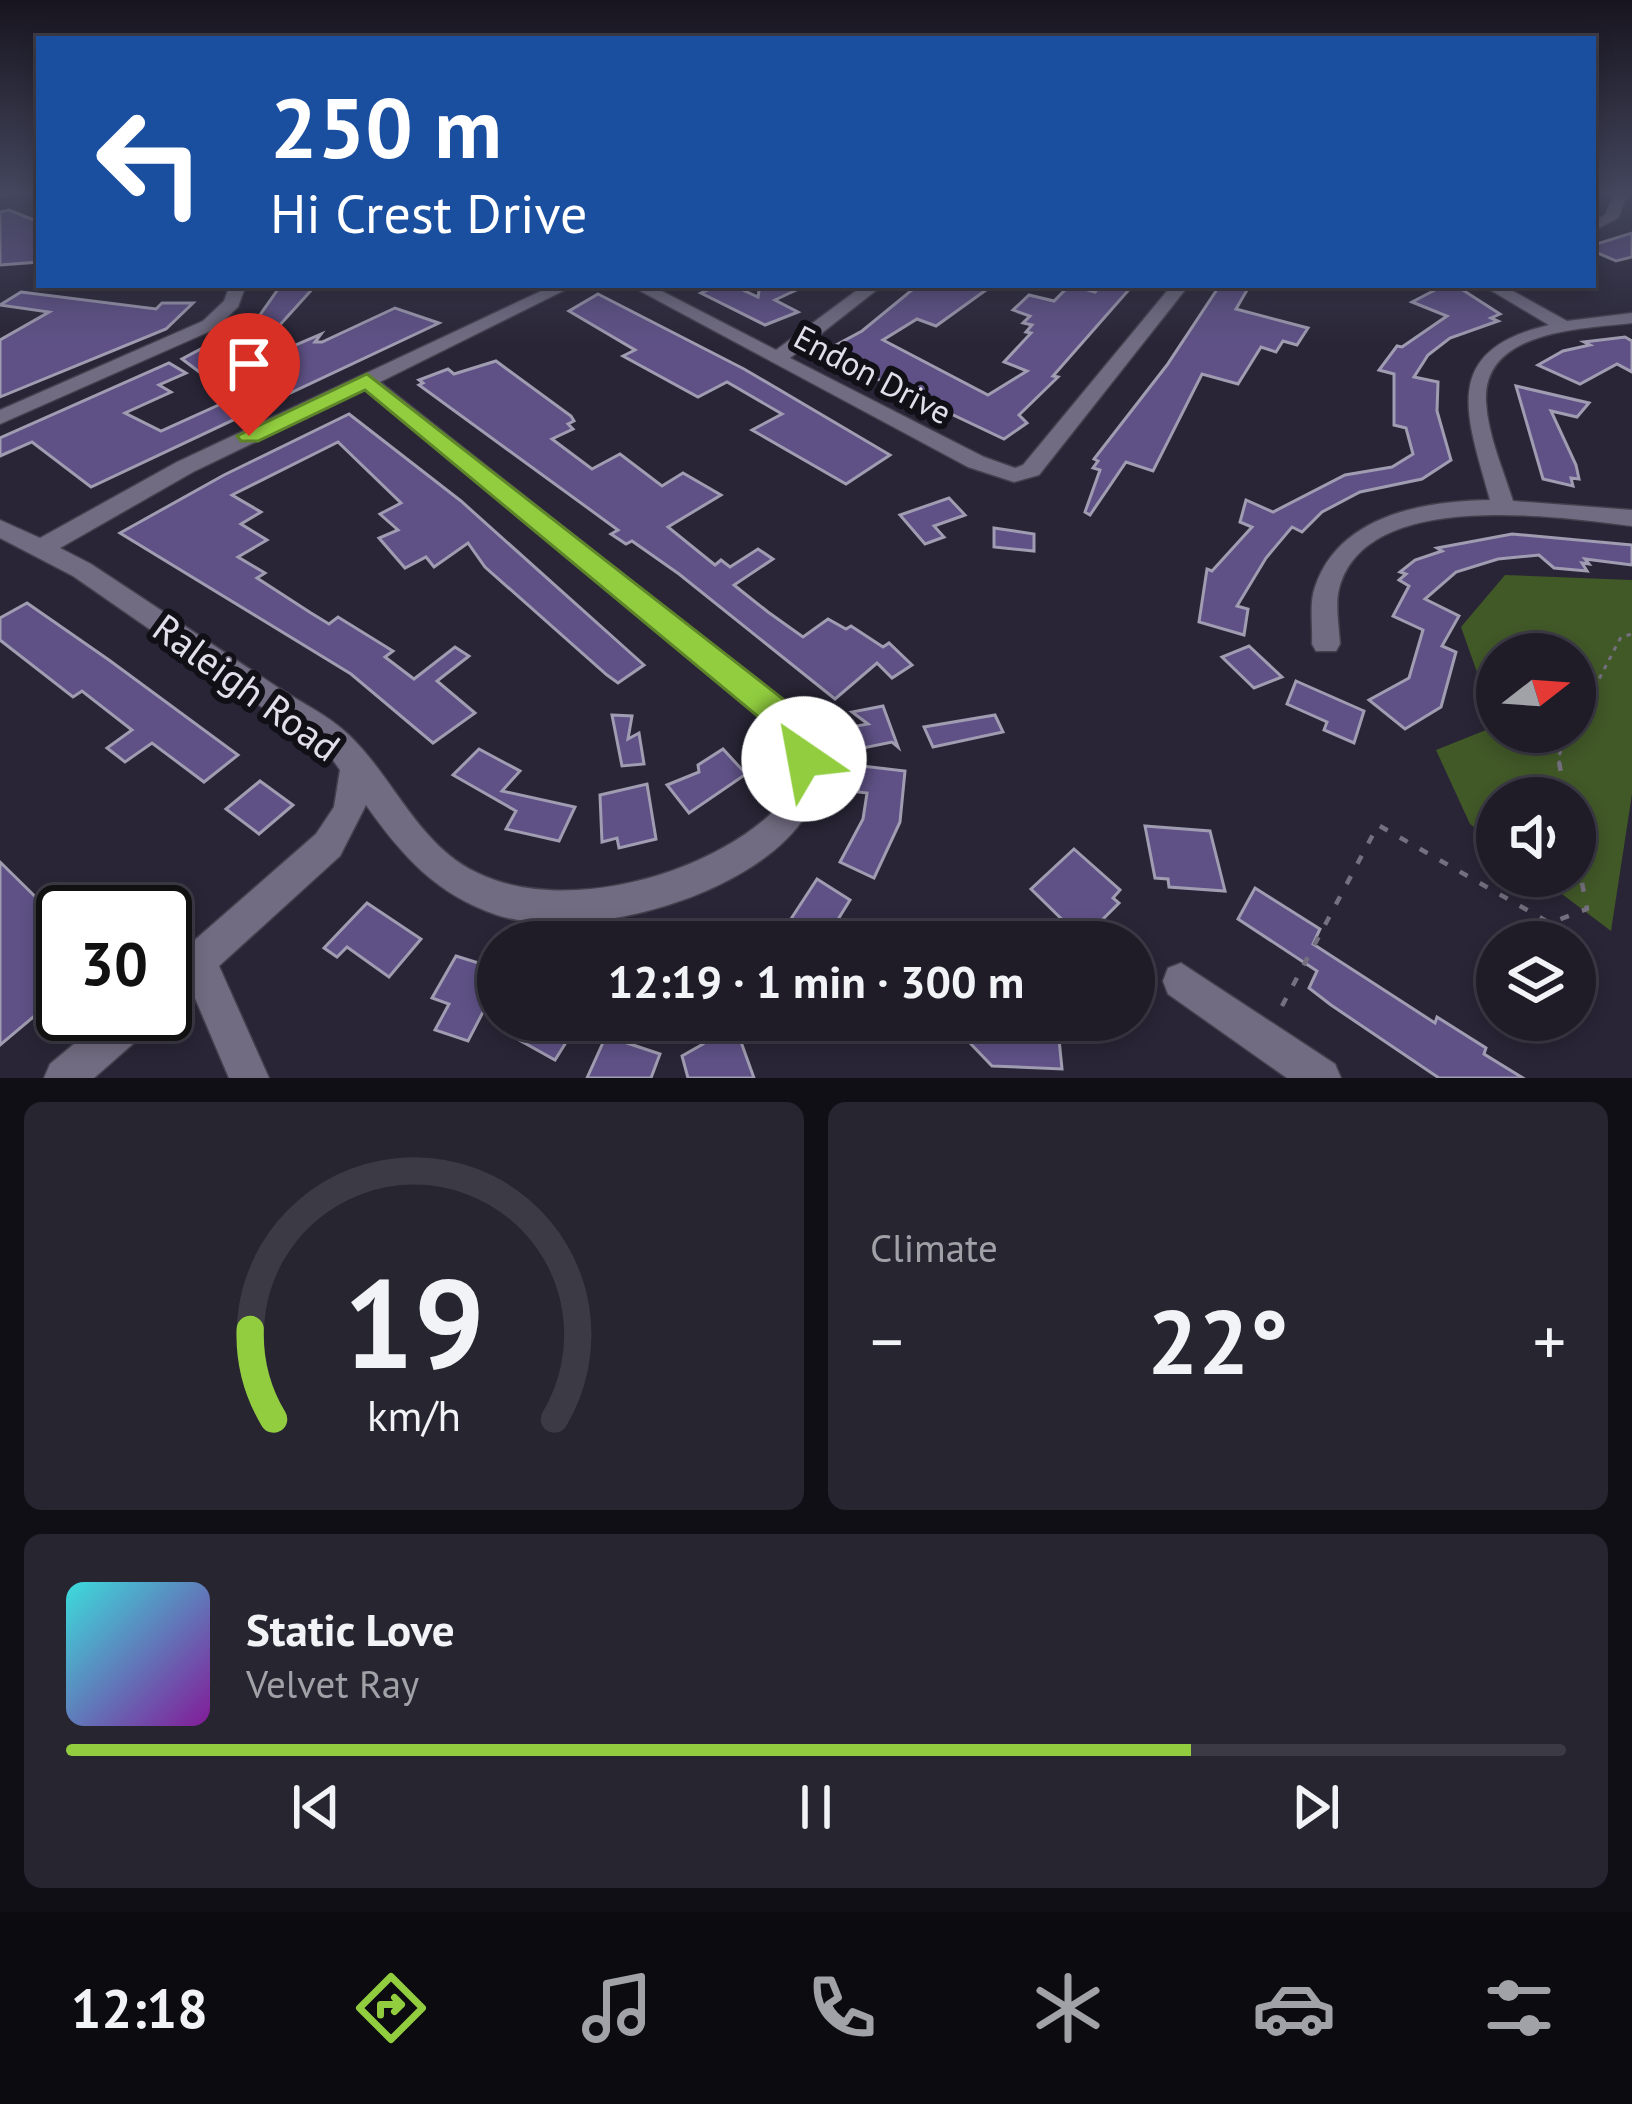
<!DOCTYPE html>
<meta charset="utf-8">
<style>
body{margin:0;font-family:"PT Sans",sans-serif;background:#272530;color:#f1f3f6;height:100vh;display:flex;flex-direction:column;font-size:45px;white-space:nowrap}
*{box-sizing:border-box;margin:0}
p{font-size:39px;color:#a1a1a8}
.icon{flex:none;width:66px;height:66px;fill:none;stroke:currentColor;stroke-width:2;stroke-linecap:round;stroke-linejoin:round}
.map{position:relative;height:1078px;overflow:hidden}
.drawer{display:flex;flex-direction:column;gap:24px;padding:24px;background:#110f16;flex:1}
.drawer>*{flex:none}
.banner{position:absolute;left:36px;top:36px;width:1560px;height:252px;border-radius:0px;box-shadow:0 6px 18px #0003,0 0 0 3px #3c3a45;background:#1a4fa0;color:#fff;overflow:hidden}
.needle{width:78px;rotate:73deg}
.tools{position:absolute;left:1476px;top:633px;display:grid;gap:24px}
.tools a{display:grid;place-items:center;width:120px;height:120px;border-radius:50%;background:#1f1c28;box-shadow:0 6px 18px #0003,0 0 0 3px #3c3a45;font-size:60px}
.speed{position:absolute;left:36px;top:885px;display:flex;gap:24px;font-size:60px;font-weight:700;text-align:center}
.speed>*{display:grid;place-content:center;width:156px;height:156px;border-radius:50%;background:#1f1c28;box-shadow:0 6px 18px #0003,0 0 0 3px #3c3a45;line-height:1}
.speed .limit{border:6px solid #111;border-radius:18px;background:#fff;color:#111}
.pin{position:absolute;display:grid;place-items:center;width:102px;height:102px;color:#fff;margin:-123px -51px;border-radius:50% 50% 50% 0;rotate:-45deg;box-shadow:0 0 12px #0007}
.pin .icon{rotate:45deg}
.me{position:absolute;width:132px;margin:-66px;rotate:327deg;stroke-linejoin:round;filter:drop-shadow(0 0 9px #0008)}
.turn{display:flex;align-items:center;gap:42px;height:252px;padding:0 36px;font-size:54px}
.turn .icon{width:156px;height:156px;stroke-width:2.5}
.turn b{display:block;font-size:84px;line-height:102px}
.big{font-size:90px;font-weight:700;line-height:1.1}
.drawer .card{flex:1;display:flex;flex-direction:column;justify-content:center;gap:18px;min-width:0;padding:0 42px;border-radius:18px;background:#272530}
.drawer .dial{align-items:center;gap:0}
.dial svg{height:312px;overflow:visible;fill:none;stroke:#3c3a45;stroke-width:7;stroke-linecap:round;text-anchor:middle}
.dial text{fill:#f1f3f6;stroke:none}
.song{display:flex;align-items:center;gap:36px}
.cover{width:144px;height:144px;border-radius:18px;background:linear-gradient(135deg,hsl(180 70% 55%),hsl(290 70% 35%))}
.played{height:12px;border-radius:6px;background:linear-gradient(90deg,#91cd3f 75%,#3c3a45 75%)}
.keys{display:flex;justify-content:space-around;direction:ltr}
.heat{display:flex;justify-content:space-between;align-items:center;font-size:66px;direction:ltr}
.drawer .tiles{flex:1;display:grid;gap:24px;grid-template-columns:1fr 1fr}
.card:last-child{grid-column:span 2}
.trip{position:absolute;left:477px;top:921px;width:678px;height:120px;border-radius:60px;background:#1f1c28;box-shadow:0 6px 18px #0003,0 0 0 3px #3c3a45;font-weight:700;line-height:120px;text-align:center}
.dock{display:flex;height:192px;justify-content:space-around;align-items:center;background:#0c0b10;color:#a1a1a8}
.dock .icon{width:84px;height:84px}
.dock .on{color:#91cd3f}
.dock b{font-size:54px;color:#f1f3f6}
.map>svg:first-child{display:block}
</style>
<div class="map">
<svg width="1632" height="1078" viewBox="0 0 1632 1078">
<rect width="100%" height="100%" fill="#292536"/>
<path fill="#415827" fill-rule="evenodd" d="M1505,575L1632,580V794L1611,931L1538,876H1575V798H1497V845L1470,824L1436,750L1496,726L1461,627ZM1497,654H1575V732H1497Z"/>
<g fill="#5f5186" stroke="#a09cb1" stroke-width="3">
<polygon points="9,210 39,222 39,262 0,265 0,212"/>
<polygon points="1632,233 1632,257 1616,261 1593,251 1593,245"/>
<polygon points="281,285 316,285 240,369 321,334 315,342 322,342 395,308 439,323 91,487 32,442 0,456 0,438 169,363 186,373 159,385 171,392 125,413 161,431 234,398 182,359 257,319"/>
<polygon points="719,285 732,285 758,297 760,285 807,285 775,300 798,312 765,325 701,293"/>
<polygon points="918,285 993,285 936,326 917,319 883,340 988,395 1027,371 1004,362 1031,333 1026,332 1032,325 1023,323 1030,316 1013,310 1029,295 1054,301 1070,285 1095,292 1101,285 1133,285 1053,376 1058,377 1019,415 1027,423 1004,439 827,355 825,351 862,331"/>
<polygon points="1220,285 1250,285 1236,309 1308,328 1297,345 1283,341 1276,352 1261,347 1238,384 1202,374 1153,471 1126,462 1090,515 1085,512 1100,470 1093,468 1098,461 1094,459 1167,365"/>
<polygon points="1425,285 1455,285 1500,314 1491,318 1498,321 1450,338 1428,355 1414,377 1438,382 1437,411 1451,460 1422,479 1360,492 1322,512 1302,532 1292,527 1266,558 1237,606 1248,609 1244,635 1199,622 1207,569 1212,571 1252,527 1240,522 1246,500 1273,512 1345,475 1392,467 1413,454 1406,428 1394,425 1394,374 1379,370 1397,346 1402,347 1447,316 1412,302 1433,291"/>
<polygon points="21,292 156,309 162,303 193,303 166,329 0,397 0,340 49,312 0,305"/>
<polygon points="598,294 744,369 890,455 846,484 752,430 782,414 727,382 698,397 623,356 635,350 569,311"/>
<polygon points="1625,337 1632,341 1632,372 1617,364 1580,384 1538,365 1563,351 1590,345 1584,342"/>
<polygon points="496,361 571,416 574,421 568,424 573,429 552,439 592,469 620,454 662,486 683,473 721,495 668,527 715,565 721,560 730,567 758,549 773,559 734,585 768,612 803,637 828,619 846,629 851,626 883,647 889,643 912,665 892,678 877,663 835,699 679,574 632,541 626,544 611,534 618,530 419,385 423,383 419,380 448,369 454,374"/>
<polygon points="1516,386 1589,403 1577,417 1551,411 1576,465 1579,479 1571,478 1573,486 1543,479"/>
<polygon points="349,414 461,501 644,665 618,683 607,675 485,567 468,543 434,567 426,557 405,568 379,538 398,530 380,514 401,503 338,442 232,495 261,512 241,524 267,540 238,557 265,573 257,578 311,613 329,624 338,617 393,651 385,657 414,679 455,647 469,656 437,681 475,713 433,743 351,674 120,533 224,475"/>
<polygon points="949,498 965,515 934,526 944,537 925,544 900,515"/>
<polygon points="994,528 1034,534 1034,551 994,547"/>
<polygon points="1512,534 1632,545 1632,565 1585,559 1589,564 1582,563 1587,571 1554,568 1539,555 1498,559 1456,572 1425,599 1459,616 1442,646 1456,652 1441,707 1405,729 1369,700 1409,678 1423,630 1393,616 1409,586 1399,580 1406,574 1400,572 1415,560 1442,551 1437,548"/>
<polygon points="27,603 109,660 238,755 204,782 152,743 125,762 107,748 132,730 82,691 73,697 0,640 0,618"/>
<polygon points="1249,646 1282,677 1254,688 1222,657"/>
<polygon points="1296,681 1364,711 1354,743 1324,730 1327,722 1287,704"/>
<polygon points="883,706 898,747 892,742 853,750 846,728 868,724 852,712"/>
<polygon points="612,715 632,716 628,739 639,733 644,764 622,766"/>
<polygon points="995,715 1003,732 933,747 924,727"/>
<polygon points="479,749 520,771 502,791 575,807 559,841 506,829 516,811 453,775"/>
<polygon points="723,749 746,774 689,813 667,785 699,772 698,765"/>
<polygon points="862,766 905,771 900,822 874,878 840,862 863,819 867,793 858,792"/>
<polygon points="260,781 293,805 259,834 226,809"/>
<polygon points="647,784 656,839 619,848 617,838 602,842 600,795"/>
<polygon points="1145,826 1210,831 1225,891 1169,887 1168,879 1155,878"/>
<polygon points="1074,849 1120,890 1113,898 1119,903 1091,931 1084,924 1076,933 1031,889"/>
<polygon points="0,862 63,924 63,992 0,1045"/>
<polygon points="817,879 850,900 824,942 813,942 787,925"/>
<polygon points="1255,888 1320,929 1313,944 1435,1023 1437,1017 1486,1048 1484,1054 1523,1078 1439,1078 1331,1005 1309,988 1317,971 1238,919"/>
<polygon points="367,903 421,939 389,977 347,947 337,957 324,948"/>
<polygon points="456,956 498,969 498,983 468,1041 435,1030 449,1004 432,998"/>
<polygon points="513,1020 580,1020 555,1060 505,1032"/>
<polygon points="986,1020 1069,1020 1073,1040 1059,1039 1062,1069 992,1066 971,1044"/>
<polygon points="719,1026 722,1035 736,1028 754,1078 688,1078 682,1056 703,1044 700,1034"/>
<polygon points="606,1036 660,1054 651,1078 587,1078"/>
</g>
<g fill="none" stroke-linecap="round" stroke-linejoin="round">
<defs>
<g id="minor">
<polygon points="0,193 12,193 0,198"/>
<polygon points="1614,193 1628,193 1618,218 1593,231 1593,221 1605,215"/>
<polygon points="230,285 246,285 238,307 215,329 0,424 0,410 203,321 224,301"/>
<path d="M554,285H575L380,382L782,700C802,729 824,753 818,791C817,799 810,808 806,815C756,895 585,944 497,915C437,895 402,856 366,805L340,856L219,966L269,1078H229L192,991L165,1010V966L316,834L334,807L340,770L328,753L73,576L0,538V520L40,538L177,462ZM365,389L762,716C785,752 806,785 764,820C689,883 532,923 449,855C409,822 387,772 350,736C330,716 298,701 274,685C213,645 152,604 91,564L60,548L193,472Z"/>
<polygon points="629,285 650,285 776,350 864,285 883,285 790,358 984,457 1015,468 1023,465 1172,285 1189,285 1039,475 1014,482 968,467"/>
<path d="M1482,285H1502L1567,321L1632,313V323C1582,329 1482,330 1486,402C1488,436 1503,469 1513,501L1632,510V526C1557,517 1365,487 1339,589C1335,605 1339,627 1340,644L1336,651H1316L1312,644C1313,627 1309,603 1315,587C1339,515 1424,501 1490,500C1467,416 1438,351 1549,325Z"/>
<polygon points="1181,963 1335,1064 1341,1078 1287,1078 1168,994 1163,981 1168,968"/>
<polygon points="110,1014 158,1014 152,1027 94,1078 44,1078 50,1064"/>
</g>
</defs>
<use href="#minor" stroke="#44404e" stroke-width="3"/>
<g stroke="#74707f" stroke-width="3" stroke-dasharray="4.5 6" stroke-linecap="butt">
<polyline points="1575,725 1621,637 1632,634"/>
<polyline points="1560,765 1558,757 1571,732"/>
</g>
<g stroke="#74707f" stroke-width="4.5" stroke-dasharray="9 14" stroke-linecap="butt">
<polyline points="1559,762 1566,798"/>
<polyline points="1282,1006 1378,825 1550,923 1587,909 1575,846"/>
</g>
<use href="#minor" fill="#716c81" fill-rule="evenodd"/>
</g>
<linearGradient id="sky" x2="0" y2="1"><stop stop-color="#17141e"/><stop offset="0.56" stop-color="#43465d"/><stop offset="1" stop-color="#43465d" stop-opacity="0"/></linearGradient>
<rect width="1632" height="344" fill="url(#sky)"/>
<polygon fill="#91cd3f" stroke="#5e8529" stroke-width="3" points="367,374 783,699 805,722 822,759 817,769 804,773 792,769 779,739 760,718 365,390 258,441 241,441 237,436"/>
<g text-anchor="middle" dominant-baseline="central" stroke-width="12" stroke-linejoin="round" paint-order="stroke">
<g font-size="33" fill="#e2dfeb" stroke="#111017">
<text transform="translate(873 374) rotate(28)">Endon Drive</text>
</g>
<g font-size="39" fill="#e2dfeb" stroke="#111017">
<text transform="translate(247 687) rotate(36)">Raleigh Road</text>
</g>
</g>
</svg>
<div class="tools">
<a><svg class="needle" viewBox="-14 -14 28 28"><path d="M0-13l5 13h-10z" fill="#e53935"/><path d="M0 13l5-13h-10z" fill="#a1a1a8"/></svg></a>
<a><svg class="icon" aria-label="sound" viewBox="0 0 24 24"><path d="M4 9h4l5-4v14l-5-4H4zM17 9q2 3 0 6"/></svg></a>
<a><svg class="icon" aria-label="layers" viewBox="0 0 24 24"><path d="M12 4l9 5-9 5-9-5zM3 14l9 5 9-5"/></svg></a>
</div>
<div class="speed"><div class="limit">30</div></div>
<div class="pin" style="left:249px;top:436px;background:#d93025"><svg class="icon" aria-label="arrive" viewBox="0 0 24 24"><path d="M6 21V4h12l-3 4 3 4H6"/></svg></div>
<svg class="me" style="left:804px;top:759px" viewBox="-20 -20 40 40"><circle r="19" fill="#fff"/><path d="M0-13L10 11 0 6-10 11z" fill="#91cd3f"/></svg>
<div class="trip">12:19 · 1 min · 300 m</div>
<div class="banner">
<div class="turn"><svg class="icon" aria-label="left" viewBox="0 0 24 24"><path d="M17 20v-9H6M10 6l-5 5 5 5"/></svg><div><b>250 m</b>Hi Crest Drive</div></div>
</div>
</div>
<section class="drawer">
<div class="tiles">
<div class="card dial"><svg viewBox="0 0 100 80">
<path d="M14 69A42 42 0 1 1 86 69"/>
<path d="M14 69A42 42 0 0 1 8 46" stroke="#91cd3f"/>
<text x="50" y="56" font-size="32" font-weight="700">19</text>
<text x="50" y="72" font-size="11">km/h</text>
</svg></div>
<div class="card"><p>Climate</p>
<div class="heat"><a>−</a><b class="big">22°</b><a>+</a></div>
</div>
<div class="card">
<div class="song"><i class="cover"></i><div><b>Static Love</b><p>Velvet Ray</p></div></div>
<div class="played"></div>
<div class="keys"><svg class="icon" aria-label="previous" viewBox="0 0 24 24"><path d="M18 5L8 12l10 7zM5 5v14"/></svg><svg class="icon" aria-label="pause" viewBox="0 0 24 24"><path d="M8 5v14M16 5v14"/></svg><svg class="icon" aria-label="next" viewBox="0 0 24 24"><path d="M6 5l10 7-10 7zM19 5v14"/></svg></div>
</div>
</div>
</section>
<nav class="dock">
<b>12:18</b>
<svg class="icon on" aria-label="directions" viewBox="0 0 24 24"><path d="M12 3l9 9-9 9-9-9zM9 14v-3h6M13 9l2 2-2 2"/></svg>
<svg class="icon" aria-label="music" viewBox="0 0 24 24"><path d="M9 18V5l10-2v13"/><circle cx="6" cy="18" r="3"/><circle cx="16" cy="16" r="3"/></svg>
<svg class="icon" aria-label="phone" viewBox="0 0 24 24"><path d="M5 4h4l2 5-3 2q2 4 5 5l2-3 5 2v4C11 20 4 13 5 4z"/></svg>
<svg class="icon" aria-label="climate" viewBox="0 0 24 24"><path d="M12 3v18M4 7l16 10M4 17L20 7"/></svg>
<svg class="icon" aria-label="car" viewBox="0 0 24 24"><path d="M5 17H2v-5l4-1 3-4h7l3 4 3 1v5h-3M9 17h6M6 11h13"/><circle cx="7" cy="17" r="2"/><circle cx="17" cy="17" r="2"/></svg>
<svg class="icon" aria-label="filters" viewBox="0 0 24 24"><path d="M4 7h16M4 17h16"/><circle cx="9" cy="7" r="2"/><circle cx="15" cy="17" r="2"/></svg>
</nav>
